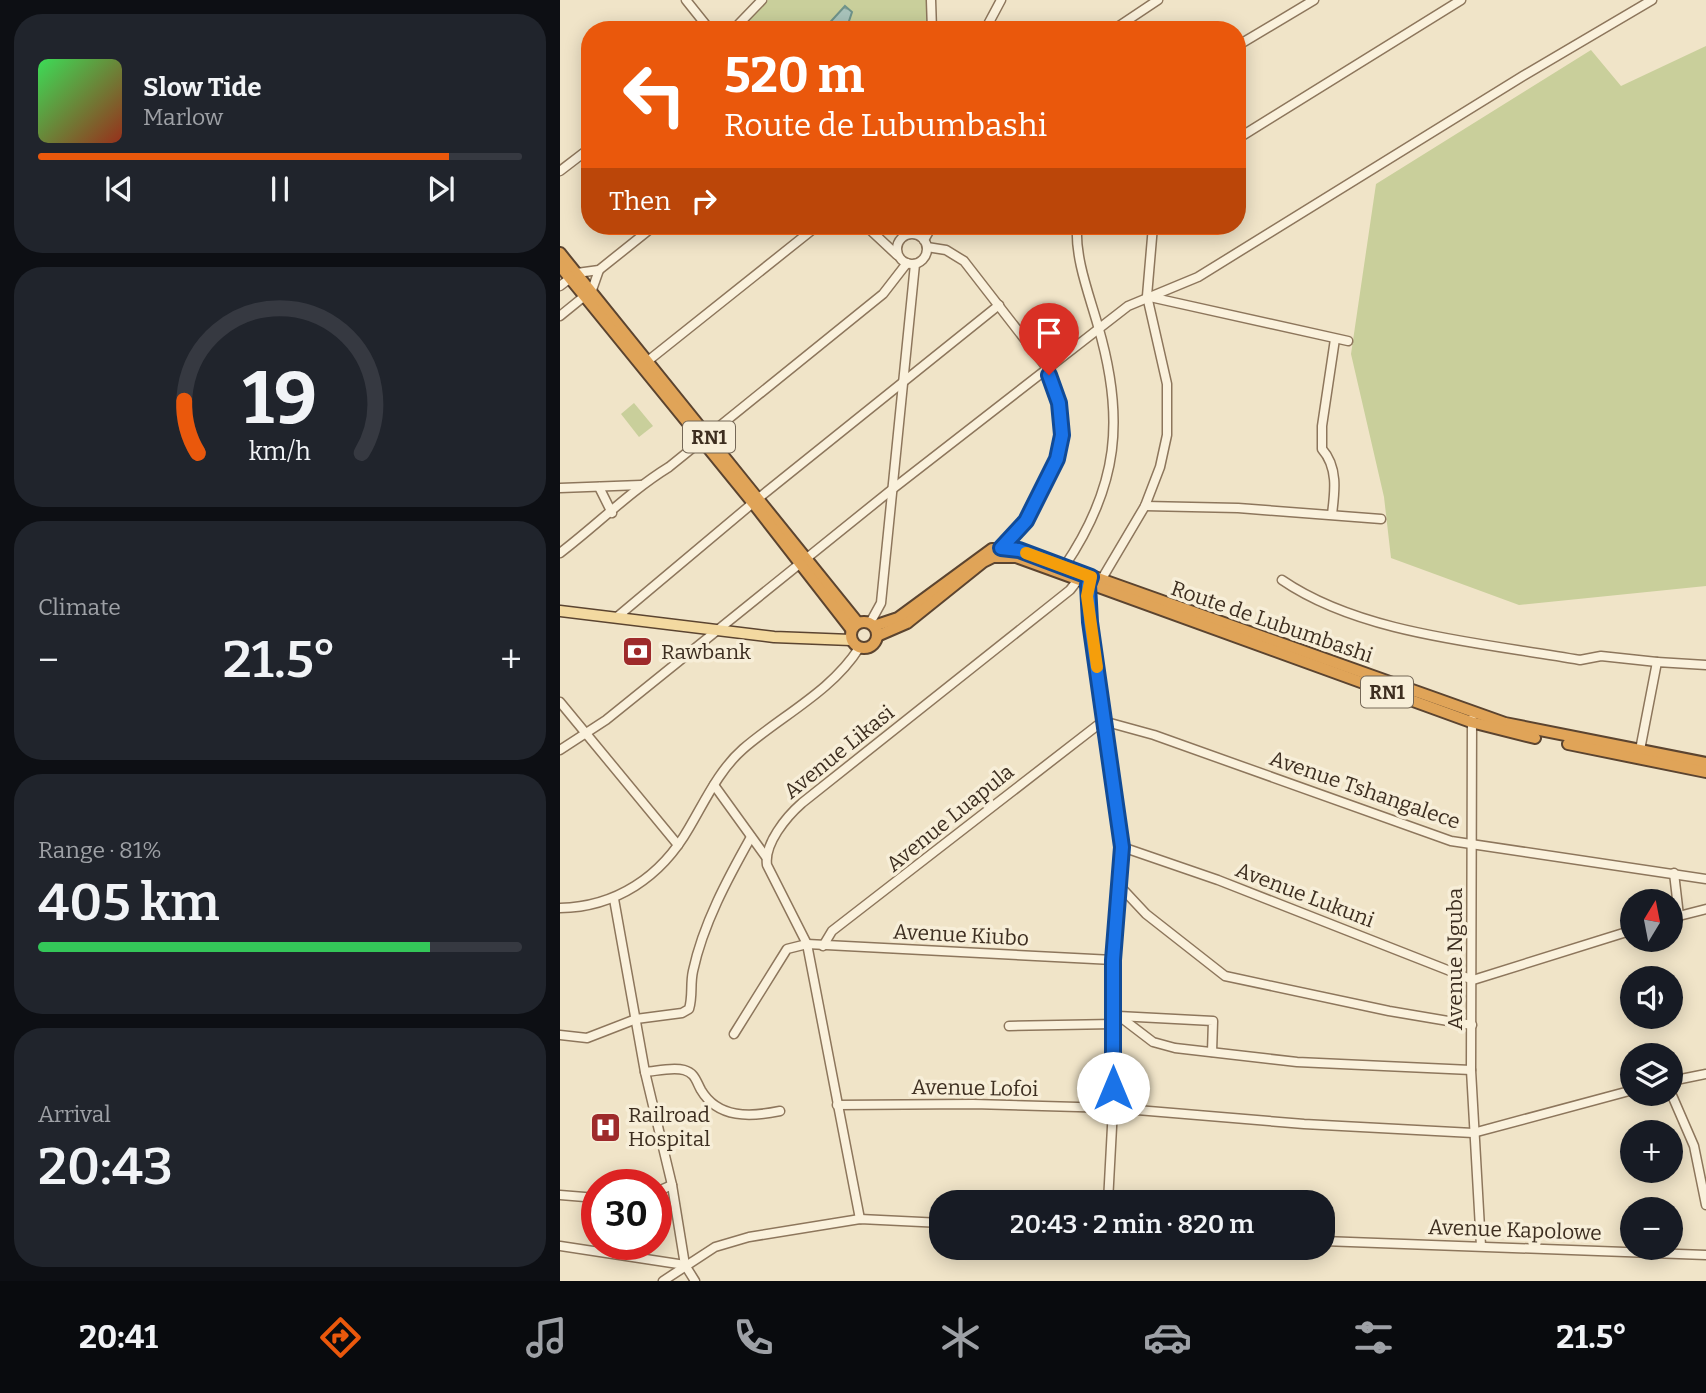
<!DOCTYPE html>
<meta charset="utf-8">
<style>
body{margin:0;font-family:Bitter,serif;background:#20242c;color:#f1f3f6;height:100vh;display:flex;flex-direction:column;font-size:26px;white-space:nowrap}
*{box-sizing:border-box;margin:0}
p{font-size:23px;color:#9ea1a6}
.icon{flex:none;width:38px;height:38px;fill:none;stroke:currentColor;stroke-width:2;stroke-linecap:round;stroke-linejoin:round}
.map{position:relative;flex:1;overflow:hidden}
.drawer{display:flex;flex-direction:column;gap:14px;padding:14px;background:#0d0f14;width:560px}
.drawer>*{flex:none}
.top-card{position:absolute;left:21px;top:21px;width:665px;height:214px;border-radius:28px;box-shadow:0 4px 18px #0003;background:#ea580c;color:#fff;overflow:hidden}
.needle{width:46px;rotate:10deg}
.buttons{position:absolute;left:1060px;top:889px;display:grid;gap:14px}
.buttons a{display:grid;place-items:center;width:63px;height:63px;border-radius:50%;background:#171b24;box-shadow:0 4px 18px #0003;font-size:35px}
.speed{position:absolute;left:21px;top:1169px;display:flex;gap:14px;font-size:35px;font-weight:700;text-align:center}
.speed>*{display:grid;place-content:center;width:91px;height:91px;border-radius:50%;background:#171b24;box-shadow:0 4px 18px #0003;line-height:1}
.speed .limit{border:10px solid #d22;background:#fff;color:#111}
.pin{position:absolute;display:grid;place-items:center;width:60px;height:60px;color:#fff;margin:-72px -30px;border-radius:50% 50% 50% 0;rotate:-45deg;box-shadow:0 0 7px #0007}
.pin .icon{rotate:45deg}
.me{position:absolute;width:77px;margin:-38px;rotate:0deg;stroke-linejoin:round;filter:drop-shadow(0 0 5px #0008)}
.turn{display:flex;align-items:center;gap:24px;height:147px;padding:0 28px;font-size:32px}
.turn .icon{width:91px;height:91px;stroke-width:2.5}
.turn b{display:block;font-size:49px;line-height:60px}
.then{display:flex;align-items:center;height:66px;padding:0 28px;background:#0003;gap:14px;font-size:26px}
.big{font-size:52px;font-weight:600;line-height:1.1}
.drawer .tile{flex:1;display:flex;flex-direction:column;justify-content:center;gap:10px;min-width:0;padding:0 24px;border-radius:28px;background:#20242c}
.drawer .dial{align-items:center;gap:0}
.dial svg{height:182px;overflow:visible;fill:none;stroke:#363941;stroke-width:7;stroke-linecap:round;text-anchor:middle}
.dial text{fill:#f1f3f6;stroke:none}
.song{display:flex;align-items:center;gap:21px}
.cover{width:84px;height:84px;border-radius:10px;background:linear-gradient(135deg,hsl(130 70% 55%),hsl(10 70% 35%))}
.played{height:7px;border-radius:4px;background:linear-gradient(90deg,#ea580c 85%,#363941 85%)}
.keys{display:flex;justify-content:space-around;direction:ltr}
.heat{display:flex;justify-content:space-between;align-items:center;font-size:38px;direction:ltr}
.charge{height:10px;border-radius:5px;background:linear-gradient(90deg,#34c759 81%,#363941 0)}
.trip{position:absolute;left:369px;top:1190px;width:406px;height:70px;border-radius:28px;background:#171b24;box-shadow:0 4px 18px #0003;font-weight:600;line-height:70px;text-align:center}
.tabs{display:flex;height:112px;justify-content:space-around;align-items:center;background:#090b0e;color:#9ea1a6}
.tabs .icon{width:49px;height:49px}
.tabs .current{color:#ea580c}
.tabs b{font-size:32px;color:#f1f3f6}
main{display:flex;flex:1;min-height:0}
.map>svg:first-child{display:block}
</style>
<main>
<section class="drawer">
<div class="tile">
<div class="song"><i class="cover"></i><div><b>Slow Tide</b><p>Marlow</p></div></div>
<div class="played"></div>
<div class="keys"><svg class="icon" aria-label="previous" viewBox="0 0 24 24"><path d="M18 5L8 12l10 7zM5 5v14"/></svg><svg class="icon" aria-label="pause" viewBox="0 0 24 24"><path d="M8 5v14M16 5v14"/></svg><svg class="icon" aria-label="next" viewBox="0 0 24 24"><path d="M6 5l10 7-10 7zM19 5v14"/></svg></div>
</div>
<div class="tile dial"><svg viewBox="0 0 100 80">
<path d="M14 69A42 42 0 1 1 86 69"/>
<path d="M14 69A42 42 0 0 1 8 46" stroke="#ea580c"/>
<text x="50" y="56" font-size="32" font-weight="700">19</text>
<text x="50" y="72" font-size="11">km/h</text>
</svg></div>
<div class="tile"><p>Climate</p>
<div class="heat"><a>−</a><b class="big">21.5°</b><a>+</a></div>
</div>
<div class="tile"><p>Range · 81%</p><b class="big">405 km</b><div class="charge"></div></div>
<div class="tile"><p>Arrival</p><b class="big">20:43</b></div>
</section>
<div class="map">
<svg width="1146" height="1281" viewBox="0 0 1146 1281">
<defs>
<pattern id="water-ripples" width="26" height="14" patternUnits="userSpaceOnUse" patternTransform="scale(1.75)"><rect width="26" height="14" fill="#a9c4bc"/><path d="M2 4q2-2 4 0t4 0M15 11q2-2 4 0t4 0" fill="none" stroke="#8ba098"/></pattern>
</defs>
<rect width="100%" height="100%" fill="#f0e4c8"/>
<g fill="#c9cf9b">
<polygon points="208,0 369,0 368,30 179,30"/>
<polygon points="1146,46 1146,586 959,605 831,558 824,497 791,354 816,184 1031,50 1061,86"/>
<polygon points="74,403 93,426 79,437 61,414"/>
</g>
<polygon fill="url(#water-ripples)" stroke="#6f938a" stroke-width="2" points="285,6 292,12 288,24 278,30 263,30"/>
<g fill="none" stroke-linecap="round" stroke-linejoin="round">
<defs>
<g id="minor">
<polyline points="126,0 150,30"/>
<polyline points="371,0 372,30"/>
<polyline points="173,30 202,0"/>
<polyline points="425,30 441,0"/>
<polyline points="553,30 598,0"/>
<polyline points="677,46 754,0"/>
<polyline points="677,139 901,0"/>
<polyline points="0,171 30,148"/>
<polyline points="306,226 337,255"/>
<circle cx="352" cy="249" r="15"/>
<polyline points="364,240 372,226"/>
<polyline points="367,247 386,250 404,261 487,368 499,403 502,435 497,459 466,521 446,540 441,553"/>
<polyline points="0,286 17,273 39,270 94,226"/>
<polyline points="590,297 788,341"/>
<polyline points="0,316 32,290 39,270"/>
<polyline points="84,364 257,226"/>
<polyline points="39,487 52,513"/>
<polyline points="0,488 81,485"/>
<polyline points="585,506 678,508 821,519"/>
<path d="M772,514C775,491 778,467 762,449V426L775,339"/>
<path d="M0,553C37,525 70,491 109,467L323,294L347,263"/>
<path d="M504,567C559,486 565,418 538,326C529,294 515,259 517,226"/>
<polyline points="530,580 527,596 530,622 562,847 553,960 553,1108 548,1202"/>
<path d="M722,580C802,635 926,643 1020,660L1041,656L1097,662"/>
<polyline points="540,582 585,506 600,467 607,435 607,384 587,296 593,226"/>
<polyline points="57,617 200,497 439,305"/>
<polyline points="310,623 321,603 355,264"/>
<polyline points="0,702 118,845"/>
<polyline points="912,719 911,1070 921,1246"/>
<polyline points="0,750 46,720 330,491 568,306 638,277 963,76 1092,0"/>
<polyline points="1079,755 1097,662 1146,665"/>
<polyline points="154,785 206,857"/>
<polyline points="562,847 658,880 913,980 1073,930"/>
<polyline points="1114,873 1119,916"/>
<polyline points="557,883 586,914 665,976 829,1011 912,1025"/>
<polyline points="54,899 85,1072 112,1185 125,1265 135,1281"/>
<path d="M0,908C56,907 101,877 129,828C145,801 159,770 183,749C221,716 272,691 299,648"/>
<polyline points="1111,918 1146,909"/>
<polyline points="263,946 272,931 543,721 594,735 891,841 1146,879"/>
<polyline points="555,1013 593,1042 615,1048 737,1062 911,1070"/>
<polyline points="558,1016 653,1021 652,1052"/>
<polyline points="449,1026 554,1024"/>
<polyline points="174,1034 227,949 247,944 553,960"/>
<path d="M0,1035L27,1038L76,1019L122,1013L129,1009C133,996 130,984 133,971C143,924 168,878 191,837"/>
<path d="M85,1072C97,1071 112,1067 124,1070C135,1073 136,1081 141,1090C158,1119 191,1117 220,1111"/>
<polyline points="1111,1081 1146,1074"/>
<polyline points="1111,1093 1134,1146 1146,1205"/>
<polyline points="277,1105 413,1104 553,1108 744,1124 913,1133 1073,1090"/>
<polyline points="96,1192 112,1185"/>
<polyline points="0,1195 37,1198"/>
<path d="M300,1219L247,944L207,865C204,844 226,817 242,803L510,590L517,581"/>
<polyline points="763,1241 1146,1255"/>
<polyline points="0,1246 125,1265"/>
<polyline points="103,1281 155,1247 189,1237 300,1219 382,1223"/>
</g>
<polyline id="major" points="0,611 214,637 291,640"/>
<g id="highway">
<polyline points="0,253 298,623"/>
<polyline points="0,266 193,503 291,629"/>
<circle cx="304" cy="635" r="13"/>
<polyline points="314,626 338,618 432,549 459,550 945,723 1146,763"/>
<polyline points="317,636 347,623 423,562 433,557 456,557 911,722 975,738"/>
<polyline points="1008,744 1146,772"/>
</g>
</defs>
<use href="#minor" stroke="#8d765c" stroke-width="11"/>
<use href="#major" stroke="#5b4430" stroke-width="13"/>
<use href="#highway" stroke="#5b4430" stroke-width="14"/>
<use href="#minor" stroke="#faf1dc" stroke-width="8"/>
<use href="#major" stroke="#f3d9a0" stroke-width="10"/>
<use href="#highway" stroke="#e0a458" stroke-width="10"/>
</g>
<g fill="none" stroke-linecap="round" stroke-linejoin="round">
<defs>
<polyline id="route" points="489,375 499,403 502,435 497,459 466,521 441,548 459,550 531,577 528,585 530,622 562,847 553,960 553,1088"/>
</defs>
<use href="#route" stroke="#114b97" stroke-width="18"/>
<use href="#route" stroke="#1a73e8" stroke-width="12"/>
<polyline stroke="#f59e0b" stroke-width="12" points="466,553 531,577 527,596 537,667"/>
</g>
<defs>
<symbol id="bank-square" viewBox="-11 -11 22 22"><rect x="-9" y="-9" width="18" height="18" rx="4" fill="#9e2a2b" stroke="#f7eed8"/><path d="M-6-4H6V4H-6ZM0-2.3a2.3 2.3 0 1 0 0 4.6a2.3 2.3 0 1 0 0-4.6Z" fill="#fff"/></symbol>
<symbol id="hospital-square" viewBox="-11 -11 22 22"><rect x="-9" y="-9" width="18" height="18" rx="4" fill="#9e2a2b" stroke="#f7eed8"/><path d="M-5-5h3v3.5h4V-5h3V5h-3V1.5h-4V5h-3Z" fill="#fff"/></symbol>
</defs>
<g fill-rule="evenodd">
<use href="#bank-square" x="60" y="634" width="35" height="35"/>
<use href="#hospital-square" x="28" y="1110" width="35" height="35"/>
</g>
<g text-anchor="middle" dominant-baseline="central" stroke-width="7" stroke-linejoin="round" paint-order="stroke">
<g fill="#f7eed8" stroke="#756857" stroke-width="2">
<rect x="123" y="421.5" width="52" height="31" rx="5"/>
<rect x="801" y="676.5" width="52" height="31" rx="5"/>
</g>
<g font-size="19" font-weight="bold" fill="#3d2e20">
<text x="149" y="437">RN1</text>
<text x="827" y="692">RN1</text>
</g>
<g font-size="21" fill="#3d2e20" stroke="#f7eed8">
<text transform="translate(712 622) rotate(19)">Route de Lubumbashi</text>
<text transform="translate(279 752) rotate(-39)">Avenue Likasi</text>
<text transform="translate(805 790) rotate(19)">Avenue Tshangalece</text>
<text transform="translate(390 818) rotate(-39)">Avenue Luapula</text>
<text transform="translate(745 895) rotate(21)">Avenue Lukuni</text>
<text transform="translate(401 935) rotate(3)">Avenue Kiubo</text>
<text transform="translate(895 959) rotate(-90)">Avenue Nguba</text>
<text transform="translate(415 1088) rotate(1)">Avenue Lofoi</text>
<text transform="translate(955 1230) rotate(2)">Avenue Kapolowe</text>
</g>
<g font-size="21" fill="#3d2e20" stroke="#f7eed8" text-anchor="start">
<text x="101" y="652">Rawbank</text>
<text x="68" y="1115">Railroad<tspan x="68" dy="24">Hospital</tspan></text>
</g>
</g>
</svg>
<div class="buttons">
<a><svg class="needle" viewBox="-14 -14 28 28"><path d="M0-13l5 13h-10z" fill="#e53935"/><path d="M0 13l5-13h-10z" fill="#9ea1a6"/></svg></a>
<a><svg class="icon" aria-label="sound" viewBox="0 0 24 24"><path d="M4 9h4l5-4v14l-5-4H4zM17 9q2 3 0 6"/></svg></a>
<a><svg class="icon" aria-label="layers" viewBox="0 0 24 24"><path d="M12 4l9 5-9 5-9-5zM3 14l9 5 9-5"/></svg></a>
<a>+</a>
<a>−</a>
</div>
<div class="speed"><div class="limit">30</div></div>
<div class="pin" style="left:489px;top:375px;background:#d93025"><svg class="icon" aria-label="arrive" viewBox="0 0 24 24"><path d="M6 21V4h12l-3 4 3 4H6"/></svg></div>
<svg class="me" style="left:553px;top:1088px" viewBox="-20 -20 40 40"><circle r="19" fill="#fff"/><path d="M0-13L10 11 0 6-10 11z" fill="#1a73e8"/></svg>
<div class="trip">20:43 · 2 min · 820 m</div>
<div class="top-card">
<div class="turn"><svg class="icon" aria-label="left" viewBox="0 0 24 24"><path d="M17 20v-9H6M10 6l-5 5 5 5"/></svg><div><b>520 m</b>Route de Lubumbashi</div></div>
<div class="then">Then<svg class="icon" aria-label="right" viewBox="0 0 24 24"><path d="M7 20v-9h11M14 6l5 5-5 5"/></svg></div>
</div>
</div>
</main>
<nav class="tabs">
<b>20:41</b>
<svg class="icon current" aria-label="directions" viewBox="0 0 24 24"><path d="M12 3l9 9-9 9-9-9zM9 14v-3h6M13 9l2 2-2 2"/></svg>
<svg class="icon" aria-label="music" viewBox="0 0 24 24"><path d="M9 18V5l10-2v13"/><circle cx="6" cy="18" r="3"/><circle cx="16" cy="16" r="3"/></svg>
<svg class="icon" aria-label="phone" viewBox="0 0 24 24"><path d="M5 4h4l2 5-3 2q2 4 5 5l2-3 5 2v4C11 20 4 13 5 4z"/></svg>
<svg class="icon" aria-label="climate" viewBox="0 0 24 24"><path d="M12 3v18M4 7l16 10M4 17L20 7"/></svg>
<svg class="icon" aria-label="car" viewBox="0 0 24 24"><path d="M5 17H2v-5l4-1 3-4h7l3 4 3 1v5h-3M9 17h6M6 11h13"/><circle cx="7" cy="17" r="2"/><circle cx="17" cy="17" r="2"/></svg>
<svg class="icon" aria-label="filters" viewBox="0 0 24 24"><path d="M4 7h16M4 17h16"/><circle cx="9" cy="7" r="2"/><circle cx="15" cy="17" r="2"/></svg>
<b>21.5°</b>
</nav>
